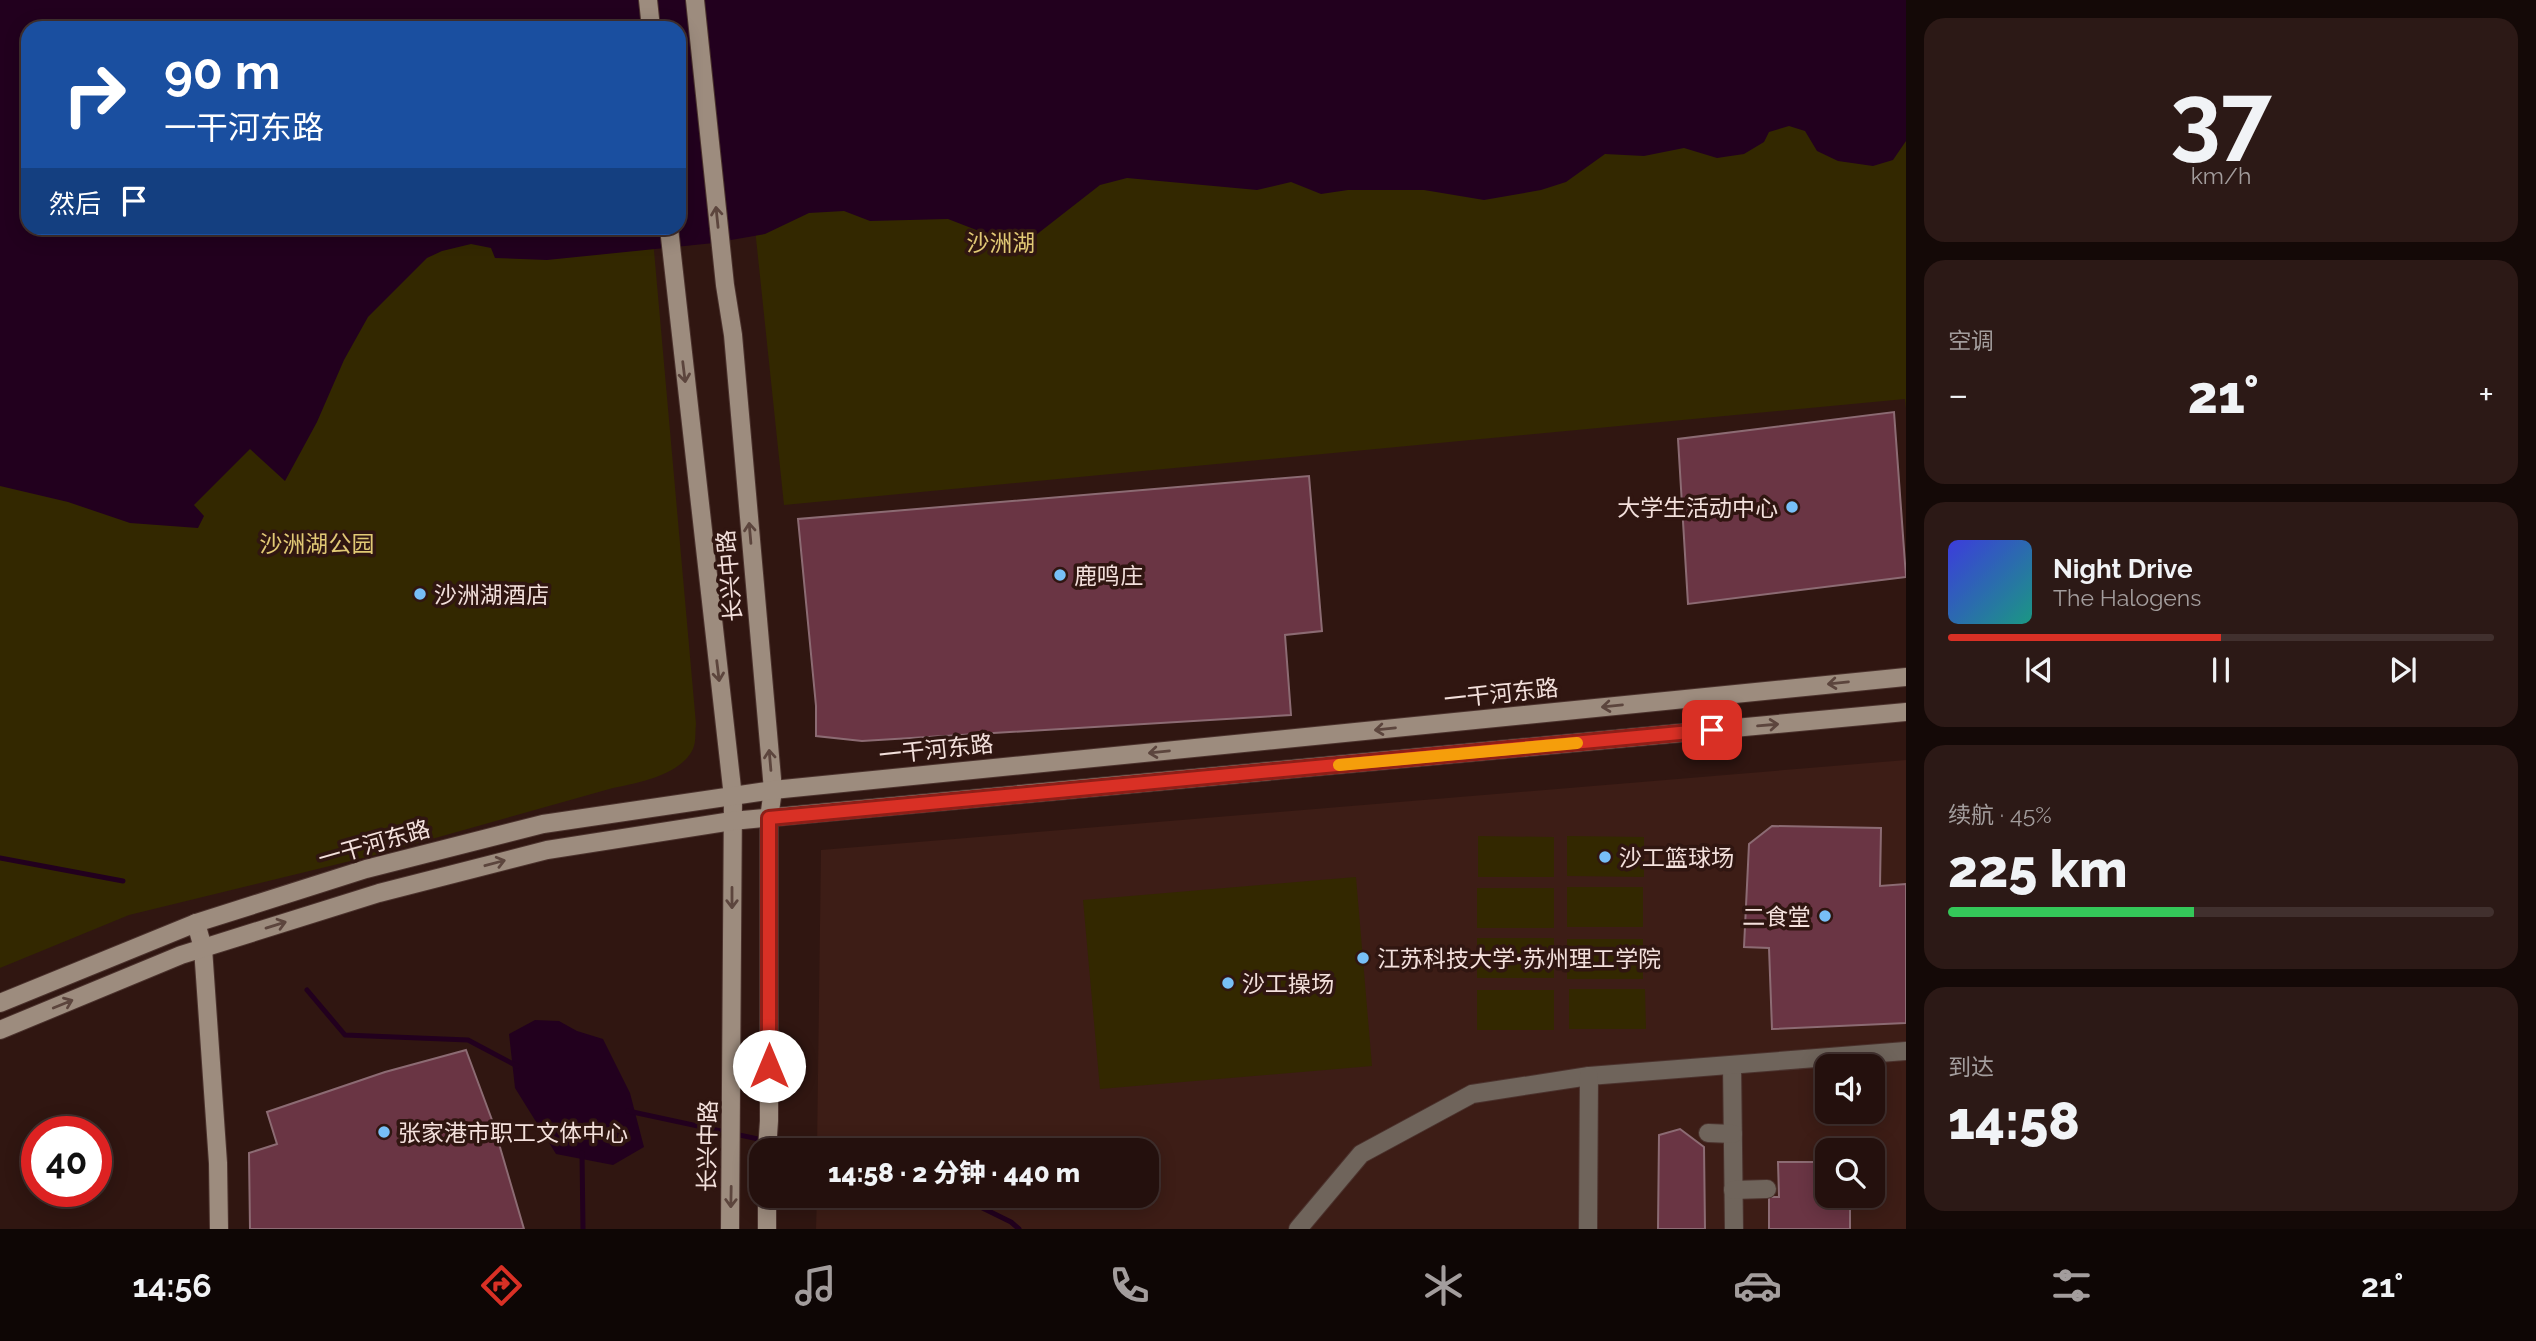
<!DOCTYPE html>
<html lang="zh">
<meta charset="utf-8">
<style>
body{margin:0;font-family:Raleway,"Noto Sans SC",sans-serif;background:#2c1916;color:#f1f3f6;height:100vh;display:flex;flex-direction:column;font-size:26px;white-space:nowrap}
*{box-sizing:border-box;margin:0}
p{font-size:23px;color:#a39d9d}
.icon{flex:none;width:38px;height:38px;fill:none;stroke:currentColor;stroke-width:2;stroke-linecap:round;stroke-linejoin:round}
.map{position:relative;flex:1;overflow:hidden}
.side{display:flex;flex-direction:column;gap:18px;padding:18px;background:#140907;width:630px}
.side>*{flex:none}
.top-card{position:absolute;left:21px;top:21px;width:665px;height:214px;border-radius:21px;box-shadow:0 4px 18px #0003,0 0 0 2px #41302e;background:#1a4fa0;color:#fff;overflow:hidden}
.tools{position:absolute;left:1815px;top:1054px;display:grid;gap:14px}
.tools a{display:grid;place-items:center;width:70px;height:70px;border-radius:14px;background:#24100d;box-shadow:0 4px 18px #0003,0 0 0 2px #41302e;font-size:35px}
.speed{position:absolute;left:21px;top:1116px;display:flex;gap:14px;font-size:35px;font-weight:700;text-align:center}
.speed>*{display:grid;place-content:center;width:91px;height:91px;border-radius:50%;background:#24100d;box-shadow:0 4px 18px #0003,0 0 0 2px #41302e;line-height:1}
.speed .limit{border:10px solid #d22;background:#fff;color:#111}
.pin{position:absolute;display:grid;place-items:center;width:60px;height:60px;color:#fff;margin:-30px;border-radius:14px;box-shadow:0 4px 10px #0006}
.me{position:absolute;width:77px;margin:-38px;rotate:0deg;stroke-linejoin:round;filter:drop-shadow(0 0 5px #0008)}
.turn{display:flex;align-items:center;gap:24px;height:147px;padding:0 28px;font-size:32px}
.turn .icon{width:91px;height:91px;stroke-width:2.5}
.turn b{display:block;font-size:49px;line-height:60px}
.then{display:flex;align-items:center;height:66px;padding:0 28px;background:#0003;gap:14px;font-size:26px}
.big{font-size:52px;font-weight:800;line-height:1.1}
.side .card{flex:1;display:flex;flex-direction:column;justify-content:center;gap:10px;min-width:0;padding:0 24px;border-radius:21px;background:#2c1916}
.side .dial{align-items:center;gap:0}
.dial b{font-size:91px;line-height:1}
.song{display:flex;align-items:center;gap:21px}
.cover{width:84px;height:84px;border-radius:10px;background:linear-gradient(135deg,hsl(240 70% 55%),hsl(170 70% 35%))}
.played{height:7px;border-radius:4px;background:linear-gradient(90deg,#d93025 50%,#41302e 50%)}
.keys{display:flex;justify-content:space-around;direction:ltr}
.heat{display:flex;justify-content:space-between;align-items:center;font-size:38px;direction:ltr}
.charge{height:10px;border-radius:5px;background:linear-gradient(90deg,#34c759 45%,#41302e 0)}
.trip{position:absolute;left:749px;top:1138px;width:410px;height:70px;border-radius:21px;background:#24100d;box-shadow:0 4px 18px #0003,0 0 0 2px #41302e;font-weight:800;line-height:70px;text-align:center}
.menu{display:flex;height:112px;justify-content:space-around;align-items:center;background:#0e0605;color:#a39d9d}
.menu .icon{width:49px;height:49px}
.menu .active{color:#d93025}
.menu b{font-size:32px;color:#f1f3f6}
main{display:flex;flex:1;min-height:0}
.map>svg:first-child{display:block}
</style>
<main>
<div class="map">
<svg width="1906" height="1229" viewBox="0 0 1906 1229">
<rect width="100%" height="100%" fill="#301611"/>
<path fill="#3d1d16" fill-rule="evenodd" d="M1906,760V1229H816L817,1195H1146V1150H817L821,850ZM1827,1066H1872V1111H1827ZM1827,1150H1872V1195H1827Z"/>
<g fill="#332800">
<path d="M0,0L28,28V228H652L696,724C695,731 696,740 694,746C685,774 638,783 613,788L375,855L129,915L0,968Z"/>
<polygon points="731,0 1906,0 1906,409 1905,399 784,505"/>
<polygon points="1478,836 1554,837 1554,877 1478,877"/>
<polygon points="1567,836 1644,837 1644,877 1567,876"/>
<polygon points="1356,877 1372,1066 1100,1089 1083,900"/>
<rect x="1567" y="887" width="76" height="40"/>
<rect x="1477" y="888" width="77" height="40"/>
<rect x="1477" y="938" width="77" height="40"/>
<rect x="1567" y="939" width="76" height="40"/>
<polygon points="1569,989 1645,989 1646,1029 1569,1029"/>
<rect x="1477" y="990" width="77" height="40"/>
</g>
<g fill="#22001e" fill-rule="evenodd">
<path d="M0,0H1906V141L1893,160L1873,166L1838,161L1817,151L1805,131L1789,126L1769,132L1764,142L1744,154L1717,158L1684,148L1644,156L1605,154L1566,182L1541,190L1484,200L1424,190H1348L1321,194L1291,182L1257,190L1127,178L1100,185L1027,242L1002,240L948,219L870,221L844,211L809,213L765,234L714,243L547,260L495,258L491,248L471,244L442,251L427,258L368,317L344,360L317,422L285,481L250,449L194,505L204,516L198,528L130,523L68,502L0,486ZM28,28H679V228H28Z"/>
<polygon points="535,1020 559,1021 577,1031 603,1039 630,1093 644,1147 613,1165 556,1154 515,1088 509,1034"/>
</g>
<g fill="none" stroke-linecap="round" stroke-linejoin="round">
<g stroke="#22001e" stroke-width="5">
<polyline points="0,858 123,881"/>
<polyline points="307,990 345,1035 468,1040 517,1066"/>
<polyline points="628,1111 809,1150"/>
<polyline points="582,1153 583,1229"/>
<polyline points="956,1195 1011,1222 1019,1229"/>
</g>
</g>
<g fill="#6a3544" stroke="#8c6b73" stroke-width="2">
<polygon points="1894,412 1906,577 1688,604 1678,439"/>
<polygon points="1309,476 1322,631 1285,635 1291,715 862,741 816,736 816,706 798,519"/>
<polygon points="1772,826 1881,828 1880,886 1906,884 1906,1023 1772,1029 1769,948 1744,947 1749,844"/>
<polygon points="466,1050 492,1120 524,1229 250,1229 249,1153 277,1144 267,1112 385,1072"/>
<polygon points="1680,1129 1704,1147 1705,1229 1658,1229 1659,1135"/>
<polygon points="1778,1162 1827,1162 1827,1195 1850,1195 1850,1229 1769,1229 1769,1197 1779,1197"/>
</g>
<g fill="none" stroke-linecap="round" stroke-linejoin="round">
<defs>
<g id="street">
<polyline points="1732,1065 1734,1229"/>
<polyline points="1708,1133 1733,1134"/>
<polyline points="1733,1190 1767,1189"/>
<polyline points="1298,1229 1361,1154 1472,1094 1589,1076 1906,1051"/>
<polyline points="1588,1229 1589,1076"/>
</g>
<g id="secondary">
<polyline points="648,0 651,28"/>
<polyline points="695,0 725,285 733,335 773,790 769,818 769,1121 767,1150"/>
<polyline points="669,228 733,797 730,1229"/>
<polyline points="196,923 203,948 218,1163 219,1229"/>
<polyline points="0,1003 196,923 366,869 543,824 773,790 1906,677"/>
<polyline points="0,1030 181,955 379,893 547,850 732,821 1906,712"/>
<polyline points="767,1195 767,1229"/>
</g>
</defs>
<use href="#street" stroke="#4b322d" stroke-width="20"/>
<use href="#secondary" stroke="#4b322d" stroke-width="20"/>
<use href="#street" stroke="#6f645b" stroke-width="18"/>
<use href="#secondary" stroke="#9d8c7e" stroke-width="18"/>
</g>
<defs><path id="oneway-shaft" d="M-6 0H5M1.5-3L5.5 0L1.5 3" fill="none" stroke-width="1.6" stroke-linecap="round" stroke-linejoin="round" transform="scale(1.75)"/></defs>
<g stroke="#5c453d">
<use href="#oneway-shaft" transform="translate(717 217) rotate(-96)"/>
<use href="#oneway-shaft" transform="translate(684 372) rotate(83)"/>
<use href="#oneway-shaft" transform="translate(750 533) rotate(-95)"/>
<use href="#oneway-shaft" transform="translate(718 671) rotate(83)"/>
<use href="#oneway-shaft" transform="translate(1838 683) rotate(174)"/>
<use href="#oneway-shaft" transform="translate(1612 706) rotate(174)"/>
<use href="#oneway-shaft" transform="translate(1768 725) rotate(-5)"/>
<use href="#oneway-shaft" transform="translate(1385 729) rotate(174)"/>
<use href="#oneway-shaft" transform="translate(1159 752) rotate(174)"/>
<use href="#oneway-shaft" transform="translate(770 760) rotate(-95)"/>
<use href="#oneway-shaft" transform="translate(495 863) rotate(-15)"/>
<use href="#oneway-shaft" transform="translate(732 898) rotate(90)"/>
<use href="#oneway-shaft" transform="translate(276 925) rotate(-17)"/>
<use href="#oneway-shaft" transform="translate(63 1004) rotate(-22)"/>
<use href="#oneway-shaft" transform="translate(731 1197) rotate(91)"/>
</g>
<g fill="none" stroke-linecap="round" stroke-linejoin="round">
<defs>
<polyline id="route" points="769,1066 769,818 1712,730"/>
</defs>
<use href="#route" stroke="#8d1f18" stroke-width="18"/>
<use href="#route" stroke="#d93025" stroke-width="12"/>
<polyline stroke="#f59e0b" stroke-width="12" points="1339,765 1577,743"/>
</g>
<g fill="#77bff7" stroke="#301611" stroke-width="2.5">
<circle cx="1792" cy="507" r="7"/>
<circle cx="1060" cy="575" r="7"/>
<circle cx="420" cy="594" r="7"/>
<circle cx="1605" cy="857" r="7"/>
<circle cx="1825" cy="916" r="7"/>
<circle cx="1363" cy="958" r="7"/>
<circle cx="1228" cy="983" r="7"/>
<circle cx="384" cy="1132" r="7"/>
</g>
<g text-anchor="middle" dominant-baseline="central" stroke-width="7" stroke-linejoin="round" paint-order="stroke">
<g font-size="23" fill="#e1c975" stroke="#301611">
<text x="1001" y="242">沙洲湖</text>
<text x="317" y="543">沙洲湖公园</text>
</g>
<g font-size="23" fill="#f3e0dc" stroke="#301611" text-anchor="start">
<text x="1778" y="507" text-anchor="end">大学生活动中心</text>
<text x="1074" y="575">鹿鸣庄</text>
<text x="434" y="594">沙洲湖酒店</text>
<text x="1619" y="857">沙工篮球场</text>
<text x="1811" y="916" text-anchor="end">二食堂</text>
<text x="1377" y="958">江苏科技大学•苏州理工学院</text>
<text x="1242" y="983">沙工操场</text>
<text x="398" y="1132">张家港市职工文体中心</text>
</g>
<g font-size="23" fill="#f3e0dc" stroke="#301611">
<text transform="translate(729 576) rotate(-95)">长兴中路</text>
<text transform="translate(1501 693) rotate(-6)">一干河东路</text>
<text transform="translate(936 749) rotate(-6)">一干河东路</text>
<text transform="translate(374 843) rotate(-16)">一干河东路</text>
<text transform="translate(707 1146) rotate(-89)">长兴中路</text>
</g>
</g>
</svg>
<div class="tools">
<a><svg class="icon" aria-label="sound" viewBox="0 0 24 24"><path d="M4 9h4l5-4v14l-5-4H4zM17 9q2 3 0 6"/></svg></a>
<a><svg class="icon" aria-label="search" viewBox="0 0 24 24"><circle cx="10" cy="10" r="6"/><path d="M15 15l6 6"/></svg></a>
</div>
<div class="speed"><div class="limit">40</div></div>
<div class="pin" style="left:1712px;top:730px;background:#d93025"><svg class="icon" aria-label="arrive" viewBox="0 0 24 24"><path d="M6 21V4h12l-3 4 3 4H6"/></svg></div>
<svg class="me" style="left:769px;top:1066px" viewBox="-20 -20 40 40"><circle r="19" fill="#fff"/><path d="M0-13L10 11 0 6-10 11z" fill="#d93025"/></svg>
<div class="trip">14:58 · 2 分钟 · 440 m</div>
<div class="top-card">
<div class="turn"><svg class="icon" aria-label="right" viewBox="0 0 24 24"><path d="M7 20v-9h11M14 6l5 5-5 5"/></svg><div><b>90 m</b>一干河东路</div></div>
<div class="then">然后<svg class="icon" aria-label="arrive" viewBox="0 0 24 24"><path d="M6 21V4h12l-3 4 3 4H6"/></svg></div>
</div>
</div>
<section class="side">
<div class="card dial"><b>37</b><p>km/h</p></div>
<div class="card"><p>空调</p>
<div class="heat"><a>−</a><b class="big">21°</b><a>+</a></div>
</div>
<div class="card">
<div class="song"><i class="cover"></i><div><b>Night Drive</b><p>The Halogens</p></div></div>
<div class="played"></div>
<div class="keys"><svg class="icon" aria-label="previous" viewBox="0 0 24 24"><path d="M18 5L8 12l10 7zM5 5v14"/></svg><svg class="icon" aria-label="pause" viewBox="0 0 24 24"><path d="M8 5v14M16 5v14"/></svg><svg class="icon" aria-label="next" viewBox="0 0 24 24"><path d="M6 5l10 7-10 7zM19 5v14"/></svg></div>
</div>
<div class="card"><p>续航 · 45%</p><b class="big">225 km</b><div class="charge"></div></div>
<div class="card"><p>到达</p><b class="big">14:58</b></div>
</section>
</main>
<nav class="menu">
<b>14:56</b>
<svg class="icon active" aria-label="directions" viewBox="0 0 24 24"><path d="M12 3l9 9-9 9-9-9zM9 14v-3h6M13 9l2 2-2 2"/></svg>
<svg class="icon" aria-label="music" viewBox="0 0 24 24"><path d="M9 18V5l10-2v13"/><circle cx="6" cy="18" r="3"/><circle cx="16" cy="16" r="3"/></svg>
<svg class="icon" aria-label="phone" viewBox="0 0 24 24"><path d="M5 4h4l2 5-3 2q2 4 5 5l2-3 5 2v4C11 20 4 13 5 4z"/></svg>
<svg class="icon" aria-label="climate" viewBox="0 0 24 24"><path d="M12 3v18M4 7l16 10M4 17L20 7"/></svg>
<svg class="icon" aria-label="car" viewBox="0 0 24 24"><path d="M5 17H2v-5l4-1 3-4h7l3 4 3 1v5h-3M9 17h6M6 11h13"/><circle cx="7" cy="17" r="2"/><circle cx="17" cy="17" r="2"/></svg>
<svg class="icon" aria-label="filters" viewBox="0 0 24 24"><path d="M4 7h16M4 17h16"/><circle cx="9" cy="7" r="2"/><circle cx="15" cy="17" r="2"/></svg>
<b>21°</b>
</nav>
